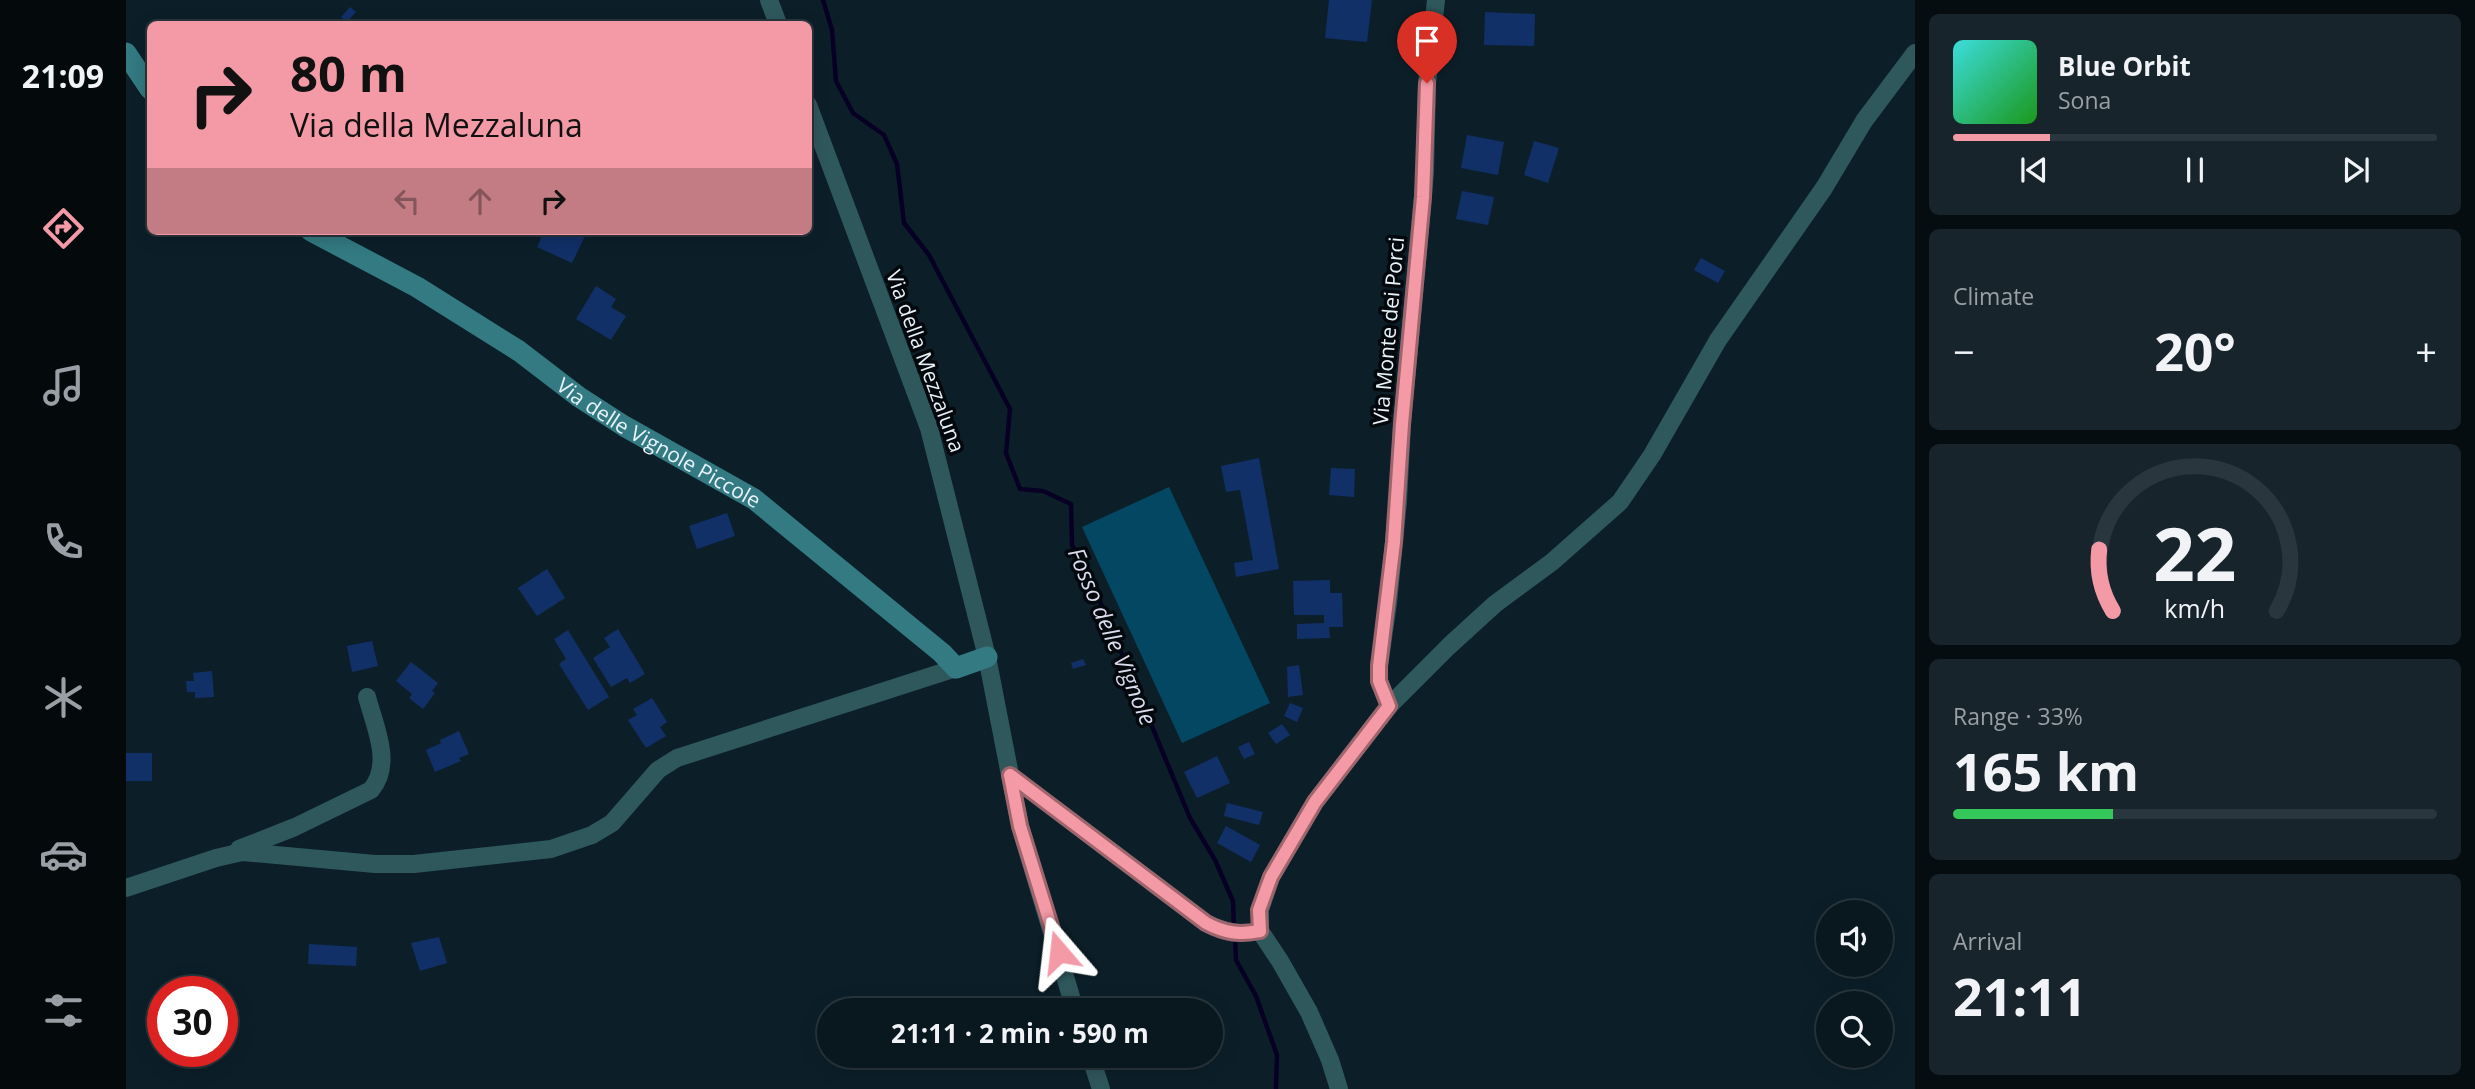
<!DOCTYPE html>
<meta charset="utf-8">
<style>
body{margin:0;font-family:"Open Sans",sans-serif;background:#17242c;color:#f1f3f6;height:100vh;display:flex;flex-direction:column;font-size:26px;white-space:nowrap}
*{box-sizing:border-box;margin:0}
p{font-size:23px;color:#999fa4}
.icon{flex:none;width:38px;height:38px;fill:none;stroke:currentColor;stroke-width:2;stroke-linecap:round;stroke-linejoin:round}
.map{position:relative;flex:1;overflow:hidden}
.details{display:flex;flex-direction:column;gap:14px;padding:14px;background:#050d11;width:560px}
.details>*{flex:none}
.top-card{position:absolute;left:21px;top:21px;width:665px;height:214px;border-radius:10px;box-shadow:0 4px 18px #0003,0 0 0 2px #29363d;background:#f49aa6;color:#111;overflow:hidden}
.controls{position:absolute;left:1690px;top:900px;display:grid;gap:14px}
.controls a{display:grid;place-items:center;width:77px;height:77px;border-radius:50%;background:#09171f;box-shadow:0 4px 18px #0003,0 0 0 2px #29363d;font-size:35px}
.speed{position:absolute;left:21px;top:976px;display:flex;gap:14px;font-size:35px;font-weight:700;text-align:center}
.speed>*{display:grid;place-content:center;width:91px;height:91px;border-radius:50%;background:#09171f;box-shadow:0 4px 18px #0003,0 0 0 2px #29363d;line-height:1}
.speed .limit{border:10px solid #d22;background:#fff;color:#111}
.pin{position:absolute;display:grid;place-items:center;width:60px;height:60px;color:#fff;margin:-72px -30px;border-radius:50% 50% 50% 0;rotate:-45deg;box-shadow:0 0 7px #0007}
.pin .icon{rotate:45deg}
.me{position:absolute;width:77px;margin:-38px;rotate:343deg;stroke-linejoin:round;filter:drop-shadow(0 0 5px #0008)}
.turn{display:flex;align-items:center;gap:24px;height:147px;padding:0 28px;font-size:32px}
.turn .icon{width:91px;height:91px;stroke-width:2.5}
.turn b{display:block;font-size:49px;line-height:60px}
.lanes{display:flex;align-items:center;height:66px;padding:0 28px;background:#0003;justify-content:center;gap:35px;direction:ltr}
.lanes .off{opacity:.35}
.big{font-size:52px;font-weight:700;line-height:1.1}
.details .card{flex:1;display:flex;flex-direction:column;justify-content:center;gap:10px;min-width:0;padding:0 24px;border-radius:10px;background:#17242c}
.details .dial{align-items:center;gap:0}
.dial svg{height:182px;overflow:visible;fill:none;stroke:#29363d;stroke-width:7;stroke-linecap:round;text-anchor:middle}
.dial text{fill:#f1f3f6;stroke:none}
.song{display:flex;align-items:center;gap:21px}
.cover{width:84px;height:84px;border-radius:10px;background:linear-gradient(135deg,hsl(180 70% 55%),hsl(120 70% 35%))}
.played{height:7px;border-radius:4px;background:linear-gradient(90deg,#f49aa6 20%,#29363d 20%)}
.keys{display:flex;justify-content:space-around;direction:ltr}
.heat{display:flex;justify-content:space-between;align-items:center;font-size:38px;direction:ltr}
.charge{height:10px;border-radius:5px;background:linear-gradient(90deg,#34c759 33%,#29363d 0)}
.trip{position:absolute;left:691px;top:998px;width:406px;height:70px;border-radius:35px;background:#09171f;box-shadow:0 4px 18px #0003,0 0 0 2px #29363d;font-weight:700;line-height:70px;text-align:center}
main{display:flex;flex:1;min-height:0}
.tab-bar{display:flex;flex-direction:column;width:126px;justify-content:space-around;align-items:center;background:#04090c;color:#999fa4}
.tab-bar .icon{width:49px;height:49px}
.tab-bar .current{color:#f49aa6}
.tab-bar b{font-size:32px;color:#f1f3f6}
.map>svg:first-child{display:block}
</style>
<main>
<nav class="tab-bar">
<b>21:09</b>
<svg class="icon current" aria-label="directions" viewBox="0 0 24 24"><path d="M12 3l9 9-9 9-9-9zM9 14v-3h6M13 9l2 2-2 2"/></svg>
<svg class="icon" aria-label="music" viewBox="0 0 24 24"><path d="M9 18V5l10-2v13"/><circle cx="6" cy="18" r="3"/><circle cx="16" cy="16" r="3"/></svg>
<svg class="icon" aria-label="phone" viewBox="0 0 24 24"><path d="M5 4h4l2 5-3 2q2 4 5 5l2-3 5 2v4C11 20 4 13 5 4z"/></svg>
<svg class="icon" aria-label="climate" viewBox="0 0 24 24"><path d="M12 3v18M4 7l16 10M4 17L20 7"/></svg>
<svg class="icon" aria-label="car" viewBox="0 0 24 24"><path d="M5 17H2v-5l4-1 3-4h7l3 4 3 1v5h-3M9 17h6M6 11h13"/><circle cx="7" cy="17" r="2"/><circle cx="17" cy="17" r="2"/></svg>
<svg class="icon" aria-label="filters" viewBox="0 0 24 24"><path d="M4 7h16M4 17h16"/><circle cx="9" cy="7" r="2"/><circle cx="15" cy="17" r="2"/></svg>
</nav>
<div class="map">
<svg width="1789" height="1089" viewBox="0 0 1789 1089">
<rect width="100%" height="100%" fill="#0c1f29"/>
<polygon fill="#034763" points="1043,487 1144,703 1056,743 956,527"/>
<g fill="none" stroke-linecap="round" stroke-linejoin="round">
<g stroke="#080024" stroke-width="4.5">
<polyline points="697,0 706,30 710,81 727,113 758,135 771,164 778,223 803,255 884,409 880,453 894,489 917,491 945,504 946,545 966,582 1064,818 1089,860 1107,901 1108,929"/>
<polyline points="1109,938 1110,960 1130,996 1151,1055 1150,1089"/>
</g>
</g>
<g fill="#113068">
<polygon points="1203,0 1246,0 1241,42 1199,38"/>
<polygon points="224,7 230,12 221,22 215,17"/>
<polygon points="1359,12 1409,14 1408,46 1358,45"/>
<polygon points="1341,135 1378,142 1372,175 1335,168"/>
<polygon points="1408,141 1433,148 1422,183 1398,175"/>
<polygon points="1336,191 1368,197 1362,225 1330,219"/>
<polygon points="418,231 449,231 459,236 446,263 411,247"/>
<polygon points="1575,258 1599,271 1592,283 1568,270"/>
<polygon points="470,286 490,299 485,307 500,316 485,340 450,319"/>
<polygon points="1133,458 1153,569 1110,577 1108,563 1127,560 1114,490 1100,492 1095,466"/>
<polygon points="1205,468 1229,469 1228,497 1203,495"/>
<polygon points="601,513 609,536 571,549 563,526"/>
<polygon points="421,569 439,598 411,616 392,588"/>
<polygon points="1204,580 1204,593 1216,593 1217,627 1203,627 1204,638 1171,639 1171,624 1198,623 1198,615 1168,615 1167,581"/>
<polygon points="492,629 519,674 504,683 501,678 485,687 467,658 484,647 478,638"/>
<polygon points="442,630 483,697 462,710 433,664 440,659 428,639"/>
<polygon points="246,641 252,666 226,672 221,646"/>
<polygon points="957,659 960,665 947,669 945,663"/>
<polygon points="285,662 312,683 306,691 309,693 297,709 283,698 286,694 270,681"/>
<polygon points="1173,665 1177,695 1162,697 1161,667"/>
<polygon points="86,671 88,697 69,698 69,692 61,692 60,681 68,681 67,673"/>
<polygon points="526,698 541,722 534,727 540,736 520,748 502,720 511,715 507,709"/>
<polygon points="1164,703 1177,708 1171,722 1158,716"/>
<polygon points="1156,724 1164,735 1150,744 1142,733"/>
<polygon points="333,731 343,754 333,758 335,761 309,772 300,750 315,743 314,740"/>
<polygon points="1123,742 1129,754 1118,759 1112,747"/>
<rect x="0" y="753" width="26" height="28"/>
<polygon points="1091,756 1104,783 1071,798 1058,772"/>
<polygon points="1101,803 1137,812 1133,825 1098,816"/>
<polygon points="1100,826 1134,845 1125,862 1091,843"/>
<polygon points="313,937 321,963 294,971 285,943"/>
<polygon points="183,944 231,947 230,966 182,964"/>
</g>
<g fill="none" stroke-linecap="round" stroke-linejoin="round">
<g stroke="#2f585d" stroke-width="18">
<polyline points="643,0 652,24"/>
<polyline points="682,105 803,428 861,657 884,775"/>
<polyline points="1263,706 1253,681 1253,666 1262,603 1272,501 1276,424 1299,173 1301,83 1310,0"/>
<path d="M113,849L169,827L245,790C267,764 249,727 241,697"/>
<polyline points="0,888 90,858 116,852 249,864 288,864 425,849 466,835 486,823 532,770 551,758 830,668"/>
<path d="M949,1010L894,826L884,775L1080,923C1099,933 1113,935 1134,931"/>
<polyline points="964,1055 975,1089"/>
<polyline points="1213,1089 1204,1060 1183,1012 1154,961 1134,931 1134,910 1145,877 1189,802 1263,706 1323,646 1369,604 1426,562 1494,502 1526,455 1592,340 1698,188 1738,121 1789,53"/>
</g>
<g stroke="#337a82" stroke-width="21">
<polyline points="0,53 24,89"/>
<path id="s1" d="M185,231L291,287L393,351L453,397L498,426L628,499L816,653L830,668L861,657"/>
</g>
</g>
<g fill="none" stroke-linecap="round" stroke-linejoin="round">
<defs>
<path id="route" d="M933,952L894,826L884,775L1080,923C1099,933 1113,935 1134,931L1133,910L1145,877L1189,802L1263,706L1253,681V666L1268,542L1276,424L1297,197L1301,83"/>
</defs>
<use href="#route" stroke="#9f646c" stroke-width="18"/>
<use href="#route" stroke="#f49aa6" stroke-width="12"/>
</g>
<g text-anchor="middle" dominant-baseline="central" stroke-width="7" stroke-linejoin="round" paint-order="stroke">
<g font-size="21" fill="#e8f3fa" stroke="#03080c">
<text transform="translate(1262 331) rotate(-85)">Via Monte dei Porci</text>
<text transform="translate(800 361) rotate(70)">Via della Mezzaluna</text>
<text stroke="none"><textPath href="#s1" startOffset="408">Via delle Vignole Piccole</textPath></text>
</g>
<g font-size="23" font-style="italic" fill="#dddcef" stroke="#03080c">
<text transform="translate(987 636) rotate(67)">Fosso delle Vignole</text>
</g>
</g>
</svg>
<div class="controls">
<a><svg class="icon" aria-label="sound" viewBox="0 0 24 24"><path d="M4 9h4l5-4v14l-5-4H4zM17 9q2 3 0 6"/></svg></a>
<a><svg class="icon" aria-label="search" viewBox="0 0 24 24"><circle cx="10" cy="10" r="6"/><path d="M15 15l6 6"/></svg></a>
</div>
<div class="speed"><div class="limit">30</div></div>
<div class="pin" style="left:1301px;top:83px;background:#d93025"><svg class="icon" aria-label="arrive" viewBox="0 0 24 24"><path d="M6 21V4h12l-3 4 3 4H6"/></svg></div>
<svg class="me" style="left:933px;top:952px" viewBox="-20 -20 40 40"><path d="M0-17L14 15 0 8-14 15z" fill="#f49aa6" stroke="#fff" stroke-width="4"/></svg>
<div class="trip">21:11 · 2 min · 590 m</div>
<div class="top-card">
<div class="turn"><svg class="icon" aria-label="right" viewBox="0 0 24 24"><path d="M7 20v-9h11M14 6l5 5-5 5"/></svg><div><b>80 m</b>Via della Mezzaluna</div></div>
<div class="lanes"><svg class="icon off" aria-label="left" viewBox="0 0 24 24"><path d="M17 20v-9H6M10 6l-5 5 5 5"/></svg><svg class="icon off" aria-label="ahead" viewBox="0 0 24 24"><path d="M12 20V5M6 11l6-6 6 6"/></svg><svg class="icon" aria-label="right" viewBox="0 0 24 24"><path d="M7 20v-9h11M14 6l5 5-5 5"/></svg></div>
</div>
</div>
<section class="details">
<div class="card">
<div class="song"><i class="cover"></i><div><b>Blue Orbit</b><p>Sona</p></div></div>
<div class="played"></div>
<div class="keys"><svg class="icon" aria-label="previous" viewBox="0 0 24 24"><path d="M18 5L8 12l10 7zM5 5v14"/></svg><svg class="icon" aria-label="pause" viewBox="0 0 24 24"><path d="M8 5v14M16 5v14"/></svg><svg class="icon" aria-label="next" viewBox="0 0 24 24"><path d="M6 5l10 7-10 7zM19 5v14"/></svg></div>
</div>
<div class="card"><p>Climate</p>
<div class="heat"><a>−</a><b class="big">20°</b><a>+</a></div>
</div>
<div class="card dial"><svg viewBox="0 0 100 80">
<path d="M14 69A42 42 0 1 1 86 69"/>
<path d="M14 69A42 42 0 0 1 8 42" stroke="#f49aa6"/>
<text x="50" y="56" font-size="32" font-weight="700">22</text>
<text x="50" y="72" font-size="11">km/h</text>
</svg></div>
<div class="card"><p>Range · 33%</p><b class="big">165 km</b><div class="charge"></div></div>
<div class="card"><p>Arrival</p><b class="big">21:11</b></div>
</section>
</main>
